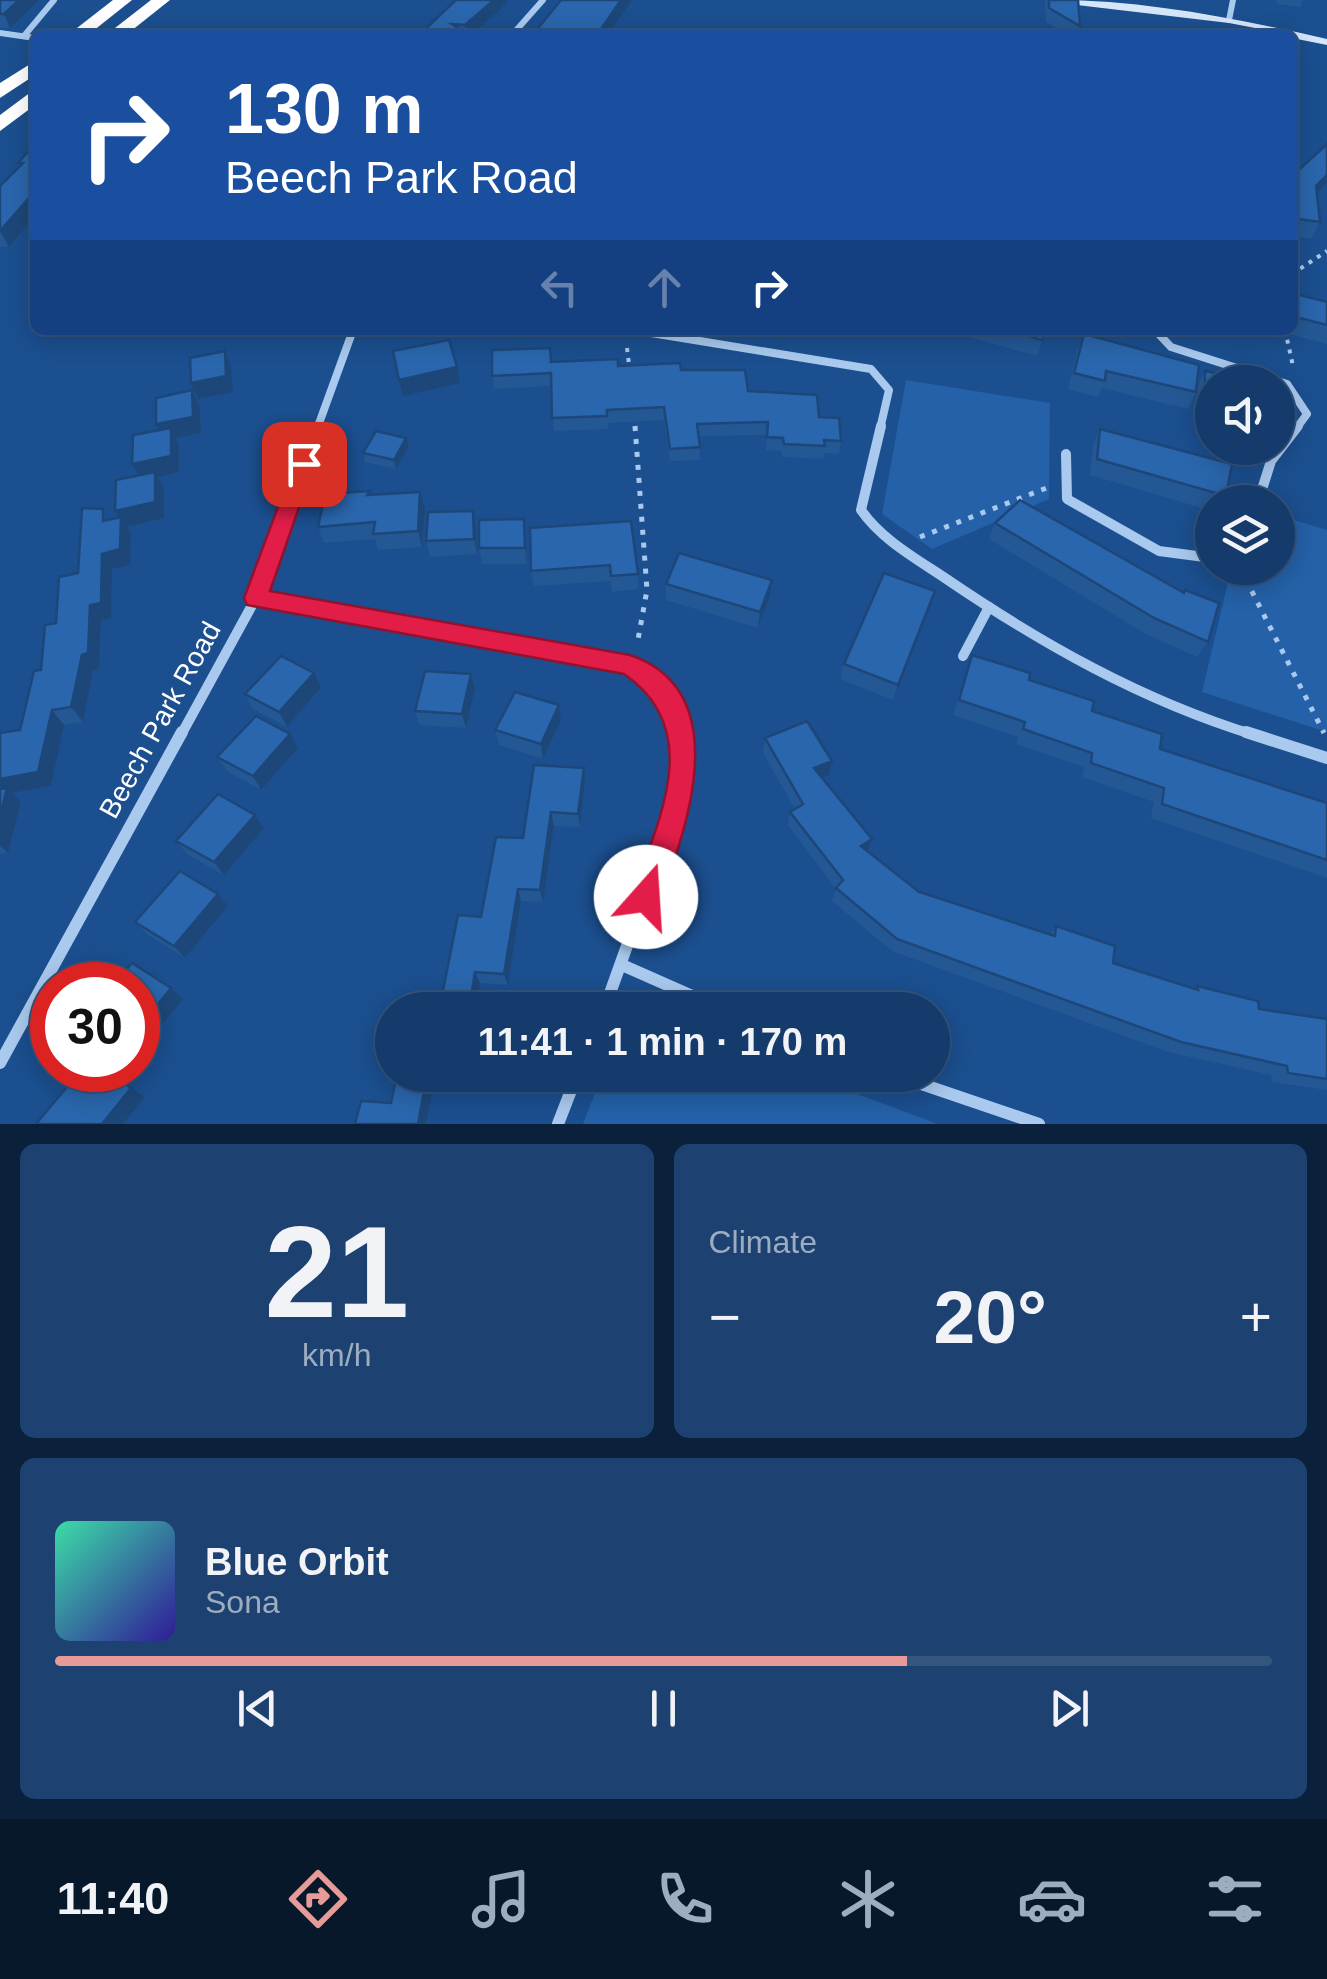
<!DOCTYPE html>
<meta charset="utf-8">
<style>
body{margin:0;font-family:Helvetica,sans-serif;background:#1d4271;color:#f1f3f6;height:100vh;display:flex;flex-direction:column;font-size:38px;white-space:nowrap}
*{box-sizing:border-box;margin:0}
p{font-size:32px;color:#9dadc1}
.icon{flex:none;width:55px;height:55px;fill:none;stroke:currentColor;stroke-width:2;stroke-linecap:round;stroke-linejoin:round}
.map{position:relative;height:1124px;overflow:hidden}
.drawer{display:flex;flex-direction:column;gap:20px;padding:20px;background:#0b203b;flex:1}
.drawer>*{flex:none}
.guide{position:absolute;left:30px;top:30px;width:1268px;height:305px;border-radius:15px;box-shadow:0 5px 25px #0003,0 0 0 2px #33557e;background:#1a4fa0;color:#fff;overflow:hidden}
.tools{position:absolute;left:1195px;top:365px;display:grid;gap:20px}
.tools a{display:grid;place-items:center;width:100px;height:100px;border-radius:50%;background:#143b6b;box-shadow:0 5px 25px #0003,0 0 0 2px #33557e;font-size:50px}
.speed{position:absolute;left:30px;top:962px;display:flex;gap:20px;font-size:50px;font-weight:700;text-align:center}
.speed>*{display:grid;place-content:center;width:130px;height:130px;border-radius:50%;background:#143b6b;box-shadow:0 5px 25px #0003,0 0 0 2px #33557e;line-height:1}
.speed .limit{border:15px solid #d22;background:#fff;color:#111}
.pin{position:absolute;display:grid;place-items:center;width:85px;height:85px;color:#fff;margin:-42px;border-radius:20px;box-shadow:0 5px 15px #0006}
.me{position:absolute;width:110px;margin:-55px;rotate:19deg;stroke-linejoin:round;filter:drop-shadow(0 0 8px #0008)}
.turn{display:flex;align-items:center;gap:35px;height:210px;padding:0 30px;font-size:45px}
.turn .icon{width:130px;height:130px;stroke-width:2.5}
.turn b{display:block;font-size:70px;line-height:85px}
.lanes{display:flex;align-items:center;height:95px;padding:0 30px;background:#0003;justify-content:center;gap:50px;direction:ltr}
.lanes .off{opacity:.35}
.big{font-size:75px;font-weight:700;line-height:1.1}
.drawer .card{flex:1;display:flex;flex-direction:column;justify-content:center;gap:15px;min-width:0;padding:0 35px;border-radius:15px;background:#1d4271}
.drawer .dial{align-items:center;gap:0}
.dial b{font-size:130px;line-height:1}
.song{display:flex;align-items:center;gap:30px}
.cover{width:120px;height:120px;border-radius:15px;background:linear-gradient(135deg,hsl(160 70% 55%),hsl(250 70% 35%))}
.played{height:10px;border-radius:5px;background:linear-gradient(90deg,#e69b98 70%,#33557e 70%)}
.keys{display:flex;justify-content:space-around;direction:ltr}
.heat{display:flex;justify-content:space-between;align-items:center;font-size:55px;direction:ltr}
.drawer .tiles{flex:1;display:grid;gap:20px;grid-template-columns:1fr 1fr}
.card:last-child{grid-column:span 2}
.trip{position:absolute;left:375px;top:992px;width:575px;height:100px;border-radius:50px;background:#143b6b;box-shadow:0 5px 25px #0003,0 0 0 2px #33557e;font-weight:700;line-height:100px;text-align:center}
.tab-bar{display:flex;height:160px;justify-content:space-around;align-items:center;background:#08182b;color:#9dadc1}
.tab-bar .icon{width:70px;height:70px}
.tab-bar .current{color:#e69b98}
.tab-bar b{font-size:45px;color:#f1f3f6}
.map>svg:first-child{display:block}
</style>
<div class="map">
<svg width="1327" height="1124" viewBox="0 0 1327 1124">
<rect width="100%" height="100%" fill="#1b4f8f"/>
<g fill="#2461a8">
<polygon points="906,380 1050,403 1049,499 932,549 882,514"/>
<polygon points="1278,515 1327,530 1327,732 1202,692 1229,578 1251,568 1278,568"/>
<polygon points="602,1075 806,1075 938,1124 583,1124"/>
</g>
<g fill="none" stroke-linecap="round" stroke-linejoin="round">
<g stroke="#a9c9ee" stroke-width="4" stroke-dasharray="4 6" stroke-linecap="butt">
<polyline points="1292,274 1327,251"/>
<polyline points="1285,330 1293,366"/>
<polyline points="627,348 630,372"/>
<polyline points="634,417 635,429"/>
</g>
<g stroke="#a9c9ee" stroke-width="5" stroke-dasharray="5 8" stroke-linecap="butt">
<polyline points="635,426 647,590 637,645"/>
<polyline points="920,537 1049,487"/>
<polyline points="1240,568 1324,733"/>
</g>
<g stroke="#a9c9ee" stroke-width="6">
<polyline points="1229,20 1233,0"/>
<polyline points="0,33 35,38"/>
<polyline points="512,35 543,0"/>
<polyline points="24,36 54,0"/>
</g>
<g stroke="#a9c9ee" stroke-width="8">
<polyline points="633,330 871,369 889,390 880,429"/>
<polyline points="1155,330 1171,347 1287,384 1307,414 1296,429"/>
<polyline points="317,429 353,330"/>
</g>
<g stroke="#a9c9ee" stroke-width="10">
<path d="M881,426L861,510C881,539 915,558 945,578C1042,644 1141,700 1254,735"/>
<polyline points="1066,454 1067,499 1159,551 1212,558"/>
<polyline points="1258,502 1271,461 1298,426"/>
<path d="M256,598L630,665C663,687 669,698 681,735"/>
<polyline points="963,656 989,607"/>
<polyline points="181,735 256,598 318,426"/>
</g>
<g stroke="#a9c9ee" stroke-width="12">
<polyline points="1246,732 1327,758"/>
<polyline points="622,965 724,1010"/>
<polyline points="604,1010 681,795 680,732"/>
<polyline points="0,1063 182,732"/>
<polyline points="895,1075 1039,1124"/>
<polyline points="558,1124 577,1075"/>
</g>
<path fill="#d6e6fa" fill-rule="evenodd" d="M1055,0C1146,0 1238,19 1327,39V45L1292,38V35L1229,23L1060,3Z"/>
<g fill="#fff" fill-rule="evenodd">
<polygon points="113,0 132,0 88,35 68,35"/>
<polygon points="151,0 170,0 126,35 106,35"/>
<polygon points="35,61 35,75 0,98 0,83"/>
<polygon points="35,89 35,105 0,131 0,115"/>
</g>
</g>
<g fill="#245895">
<polygon points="0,0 10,28 0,28"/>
<polygon points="1045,0 1078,0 1080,26 1077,35 1067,35 1046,22"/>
<polygon points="1276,0 1303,0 1300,7 1277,4"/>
<polygon points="500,10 471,35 419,35"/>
<polygon points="35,144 35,216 9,247 0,247 0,186 20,167 18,163"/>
<polygon points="1327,144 1327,183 1317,193 1320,222 1311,239 1292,236 1292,176"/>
<polygon points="1292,293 1327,302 1327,344 1275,330 1292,330"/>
<polygon points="956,330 1046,330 1037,356 955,333"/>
<polygon points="1084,334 1197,387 1205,371 1212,382 1212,419 1196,415 1197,390 1188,409 1102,388 1098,397 1068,389 1077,351"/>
<polygon points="551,362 681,370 748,391 819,417 841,441 839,454 824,453 823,459 782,457 782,451 766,450 767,435 699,436 700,460 670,461 664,420 608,423 608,429 554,431 551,386 494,389 492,376"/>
<polygon points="192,390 200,407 201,433 176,438 179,444 179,472 158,477 164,488 164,518 127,527 131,533 130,565 112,569 111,618 101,621 99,668 93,670 83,722 64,725 51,786 12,793 21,802 8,853 0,854 0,735 20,730 56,623 78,573 109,519 118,517 139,475 132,464 159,430 156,424"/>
<polygon points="1100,429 1226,496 1223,502 1212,502 1212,511 1090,475 1093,445"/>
<polygon points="409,446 396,469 365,462 363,453"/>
<polygon points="420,492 425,508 422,547 378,550 375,539 324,543 318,527 371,495"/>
<polygon points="473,511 476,527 477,554 430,557 426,541"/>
<polygon points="995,523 1208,642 1197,657 1144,633 989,539"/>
<polygon points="530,528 638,574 638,589 612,592 610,581 534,586 531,571"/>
<polygon points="526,535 527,564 482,564 479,548"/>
<polygon points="772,580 770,596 758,628 666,600 666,584"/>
<polygon points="930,607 893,700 840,679 844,664"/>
<polygon points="972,655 1092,711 1160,749 1327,803 1327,878 1151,818 1154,802 1082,777 1084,767 1016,744 1018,737 953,715"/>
<polygon points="321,688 287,727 253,709 245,694"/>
<polygon points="475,689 466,728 420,725 415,711"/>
<polygon points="559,705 561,720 543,759 499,745 495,730"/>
<polygon points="765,738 829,775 822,778 868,852 919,892 1050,935 1056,926 1113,963 1194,989 1197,986 1259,1009 1327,1019 1327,1090 1272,1082 1271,1075 1168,1052 892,951 832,901 836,889 788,825 790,812 795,809 763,753"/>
<polygon points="298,748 261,790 227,771 217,757"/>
<polygon points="584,768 585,782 580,827 554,826 543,902 521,901 508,985 480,983 440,1006 481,917 523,838"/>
<polygon points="264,828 224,875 187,854 176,841"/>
<polygon points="218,894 228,906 185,958 147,934 135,922"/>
<polygon points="397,1075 465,1075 464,1080 435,1078 426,1124 355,1124 391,1103"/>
</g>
<g fill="#1d4779">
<polygon points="19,0 39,0 10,28 4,14"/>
<polygon points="494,0 508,0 500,10 471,35 466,35 465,25"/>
<polygon points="621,0 632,0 608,35 597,35"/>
<polygon points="1327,175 1327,183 1308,202 1316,186"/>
<polygon points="35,191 35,216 9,247 0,231"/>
<polygon points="225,351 231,367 233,392 198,399 191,383"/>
<polygon points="457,367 460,383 403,396 399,380"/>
<polygon points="192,390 200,407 201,433 176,438 179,444 179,472 158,477 164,488 164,518 127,527 131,533 130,565 112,569 111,618 101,621 99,668 93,670 83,722 71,707 90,605 102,554 121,522 115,511 141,480 132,464 164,441 156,424"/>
<polygon points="406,438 409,446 396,469 394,460"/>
<polygon points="420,492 425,508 422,547 418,531"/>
<polygon points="473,511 476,527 477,554 474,539"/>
<polygon points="524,519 526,535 527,564 525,548"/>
<polygon points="772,580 770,596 758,628 760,612"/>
<polygon points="935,591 930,607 893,700 898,685"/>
<polygon points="314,673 321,688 287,727 279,712"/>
<polygon points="471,674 475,689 466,728 462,714"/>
<polygon points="559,705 561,720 543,759 541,744"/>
<polygon points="52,710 64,725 51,786 12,793 21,802 8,853 0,846 0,779"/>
<polygon points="290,734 298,748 261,790 253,776"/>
<polygon points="832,761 829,775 811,782 814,768"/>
<polygon points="584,768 585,782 580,827 578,814"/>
<polygon points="551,812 554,826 543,902 540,890"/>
<polygon points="255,815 264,828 224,875 214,862"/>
<polygon points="872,839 867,853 861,846"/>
<polygon points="518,889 521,901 508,985 504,974"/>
<polygon points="218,894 228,906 185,958 174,946"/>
<polygon points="475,972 480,983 475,1010 469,1010"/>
<polygon points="171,988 183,999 138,1055 138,1029"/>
<polygon points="105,1070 145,1097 123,1124 102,1124"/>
<polygon points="427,1075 433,1075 435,1078 426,1124 418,1124"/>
</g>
<g fill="#2a66ad" stroke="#1d4779" stroke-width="2.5">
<polygon points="0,0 19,0 4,14 0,14"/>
<polygon points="456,0 494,0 465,25 452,24 458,28 451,35 419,35"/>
<polygon points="561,0 621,0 597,35 539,35 539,27"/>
<polygon points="1049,0 1078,0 1080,26 1049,8"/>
<polygon points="35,144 35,191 0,231 0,186 23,163 18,163"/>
<polygon points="1327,144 1327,175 1316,186 1320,222 1292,218 1292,176"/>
<polygon points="1292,293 1327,302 1327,325 1292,316"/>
<polygon points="1007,330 1046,330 1042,340"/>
<polygon points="1084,334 1199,365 1196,392 1106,371 1105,381 1074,373"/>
<polygon points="449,340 457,367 399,380 393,351"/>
<polygon points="550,348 551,362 618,359 618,366 680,363 681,370 745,370 748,391 817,395 819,417 839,418 841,441 824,440 825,446 784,444 783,438 767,437 768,422 697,424 700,447 670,449 664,407 607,410 607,416 552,418 551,373 492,376 492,350"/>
<polygon points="225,351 226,376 191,383 190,358"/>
<polygon points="1205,371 1257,382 1212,382 1212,401 1205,399"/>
<polygon points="192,390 193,417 156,424 156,398"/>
<polygon points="171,428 171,456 132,464 133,435"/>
<polygon points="1100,429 1232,464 1226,496 1097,459"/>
<polygon points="376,431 406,438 394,460 363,453"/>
<polygon points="155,472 155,502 115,511 116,480"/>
<polygon points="370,491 367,495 420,492 418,531 373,534 375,522 318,527 325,494"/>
<polygon points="1020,500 1184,593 1185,590 1219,603 1208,642 1154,618 995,523"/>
<polygon points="82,508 103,509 103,521 121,517 120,549 102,554 101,603 90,605 88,653 82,655 71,707 52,710 38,772 0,779 0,733 20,730 34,671 41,670 45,625 56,623 59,577 78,573"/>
<polygon points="473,511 474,539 426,541 428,512"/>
<polygon points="524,519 525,548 479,548 479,520"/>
<polygon points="631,521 638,574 611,576 610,565 531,571 530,528"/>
<polygon points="679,553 772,580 760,612 666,584"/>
<polygon points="884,573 935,591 898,685 844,664"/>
<polygon points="972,655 1030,673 1029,680 1094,701 1092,711 1162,734 1160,749 1327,803 1327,860 1162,804 1164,788 1091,763 1092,753 1023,729 1025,722 959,700"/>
<polygon points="281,656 314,673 279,712 245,694"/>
<polygon points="425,671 471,674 462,714 415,711"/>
<polygon points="515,692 559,705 541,744 495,730"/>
<polygon points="256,716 290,734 253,776 217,757"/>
<polygon points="807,721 832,761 814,768 872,839 861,846 919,892 1055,936 1056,926 1115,946 1113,963 1198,990 1197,986 1258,1001 1259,1009 1327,1019 1327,1079 1288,1073 1287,1066 1181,1042 897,939 836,888 843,880 790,812 803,804 765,738"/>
<polygon points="534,765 584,768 578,814 551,812 540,890 518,889 504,974 475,972 469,1010 411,1010 412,1004 440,1006 458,915 481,917 496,837 523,838"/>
<polygon points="7,788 0,816 0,789"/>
<polygon points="218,794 255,815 214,862 176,841"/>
<polygon points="180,871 218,894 174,946 135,922"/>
<polygon points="132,963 171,988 138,1029 138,985 113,985"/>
<polygon points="81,1070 105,1070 131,1088 102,1124 36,1124"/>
<polygon points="397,1075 427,1075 418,1124 355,1124 361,1101 391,1103"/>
</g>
<path fill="#e11d48" stroke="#92132f" stroke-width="2.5" d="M304,457L314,464L270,591L630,655C737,691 687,834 656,907L646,911L635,907L631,897C658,822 706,730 624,674L247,605L244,598L294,464Z"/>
<g text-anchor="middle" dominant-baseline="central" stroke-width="10" stroke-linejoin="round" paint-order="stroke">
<g font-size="28" fill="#fff" stroke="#1b4f8f">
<text transform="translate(160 720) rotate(-61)">Beech Park Road</text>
</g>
</g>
</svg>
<div class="tools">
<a><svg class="icon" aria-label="sound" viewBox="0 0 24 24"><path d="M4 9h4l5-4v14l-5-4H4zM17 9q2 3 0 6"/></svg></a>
<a><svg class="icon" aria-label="layers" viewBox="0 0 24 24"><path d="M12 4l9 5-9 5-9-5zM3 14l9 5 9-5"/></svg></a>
</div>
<div class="speed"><div class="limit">30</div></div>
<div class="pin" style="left:304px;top:464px;background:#d93025"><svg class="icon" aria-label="arrive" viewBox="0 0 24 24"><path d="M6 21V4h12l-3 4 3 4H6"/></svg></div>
<svg class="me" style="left:646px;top:897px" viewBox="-20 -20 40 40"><circle r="19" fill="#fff"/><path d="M0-13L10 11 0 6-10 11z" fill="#e11d48"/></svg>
<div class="trip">11:41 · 1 min · 170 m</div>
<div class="guide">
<div class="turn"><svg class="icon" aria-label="right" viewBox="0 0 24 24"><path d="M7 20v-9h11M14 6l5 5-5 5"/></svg><div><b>130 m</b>Beech Park Road</div></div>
<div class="lanes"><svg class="icon off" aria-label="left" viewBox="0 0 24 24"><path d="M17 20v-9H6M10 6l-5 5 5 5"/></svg><svg class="icon off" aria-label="ahead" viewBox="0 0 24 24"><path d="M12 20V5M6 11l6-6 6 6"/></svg><svg class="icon" aria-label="right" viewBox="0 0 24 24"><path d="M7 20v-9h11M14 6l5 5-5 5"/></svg></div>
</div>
</div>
<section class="drawer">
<div class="tiles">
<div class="card dial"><b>21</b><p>km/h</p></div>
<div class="card"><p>Climate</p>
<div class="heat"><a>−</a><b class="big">20°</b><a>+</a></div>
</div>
<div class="card">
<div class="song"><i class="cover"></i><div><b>Blue Orbit</b><p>Sona</p></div></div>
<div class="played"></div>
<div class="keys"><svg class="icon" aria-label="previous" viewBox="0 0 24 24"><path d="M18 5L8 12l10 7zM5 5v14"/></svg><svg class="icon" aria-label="pause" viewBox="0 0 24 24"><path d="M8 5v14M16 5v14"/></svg><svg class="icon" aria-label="next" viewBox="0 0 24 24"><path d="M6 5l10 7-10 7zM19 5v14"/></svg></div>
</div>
</div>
</section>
<nav class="tab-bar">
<b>11:40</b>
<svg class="icon current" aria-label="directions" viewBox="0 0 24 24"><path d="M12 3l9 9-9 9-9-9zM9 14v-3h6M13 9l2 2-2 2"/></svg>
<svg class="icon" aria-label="music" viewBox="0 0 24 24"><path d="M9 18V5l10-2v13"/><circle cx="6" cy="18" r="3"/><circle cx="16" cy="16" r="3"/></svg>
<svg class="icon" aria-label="phone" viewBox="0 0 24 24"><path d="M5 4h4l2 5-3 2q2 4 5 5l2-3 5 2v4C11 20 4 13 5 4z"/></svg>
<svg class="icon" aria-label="climate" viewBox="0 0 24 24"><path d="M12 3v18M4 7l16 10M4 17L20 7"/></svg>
<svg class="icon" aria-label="car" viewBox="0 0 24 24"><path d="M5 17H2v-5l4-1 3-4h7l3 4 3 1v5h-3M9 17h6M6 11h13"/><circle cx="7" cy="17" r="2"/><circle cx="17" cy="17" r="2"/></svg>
<svg class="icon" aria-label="filters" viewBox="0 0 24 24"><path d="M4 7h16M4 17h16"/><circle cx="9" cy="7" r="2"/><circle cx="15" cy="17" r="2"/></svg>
</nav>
